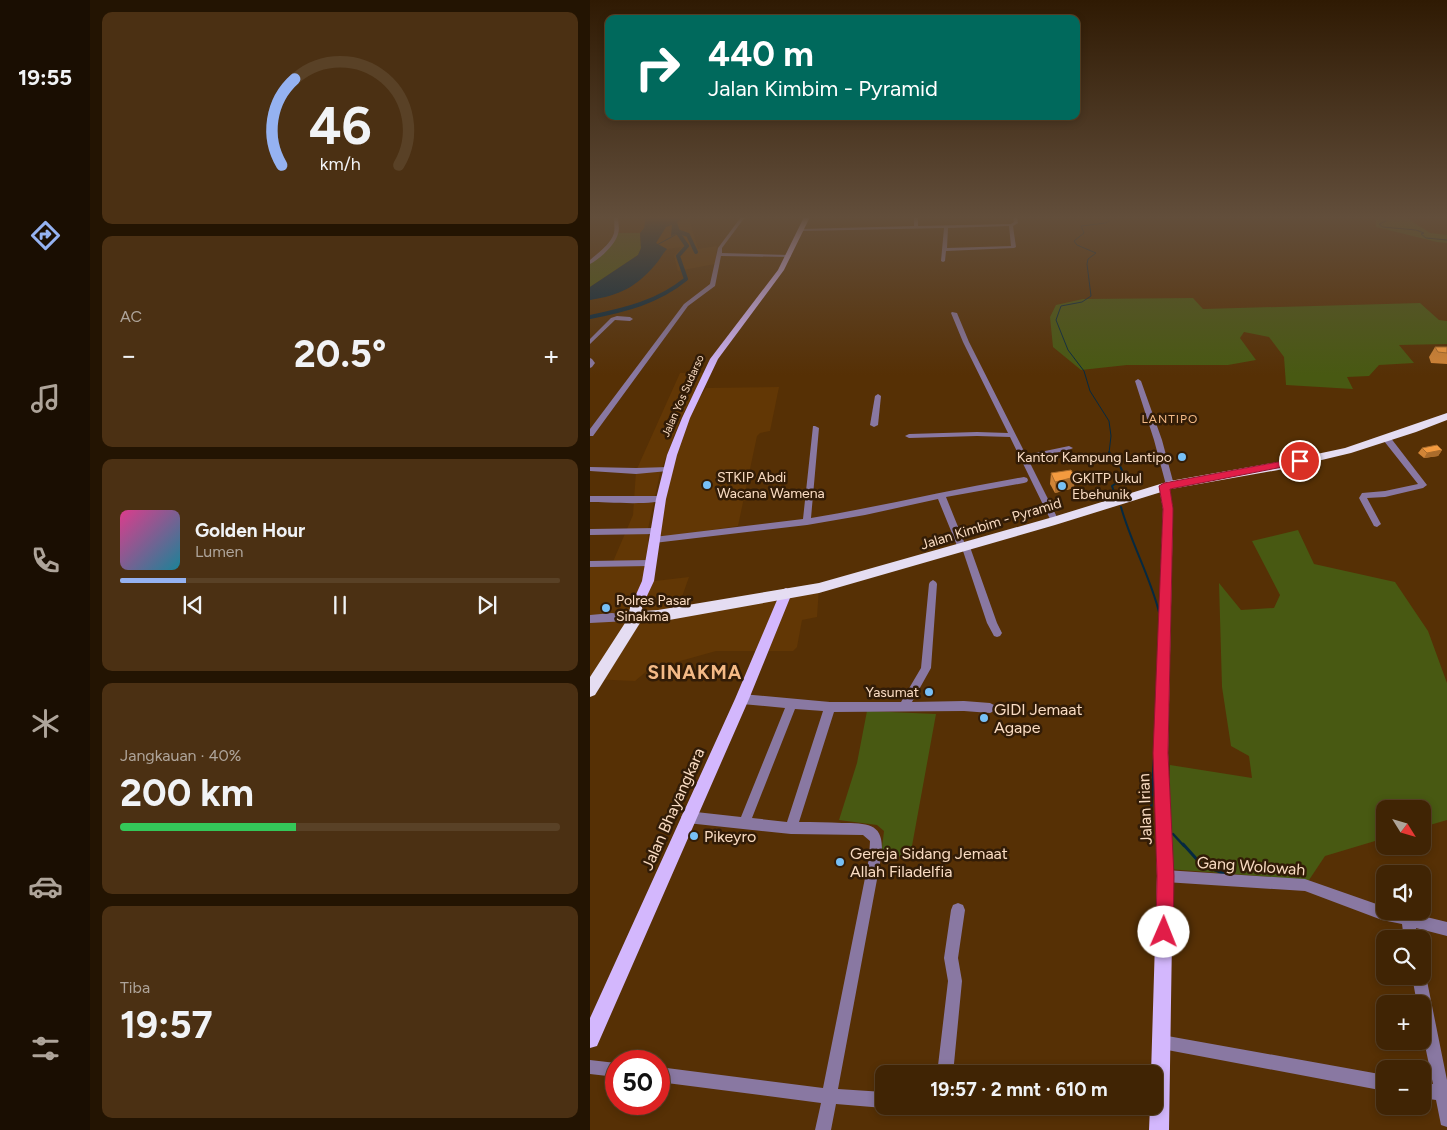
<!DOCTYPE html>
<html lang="id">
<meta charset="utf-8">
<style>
body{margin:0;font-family:Figtree,sans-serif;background:#4b3013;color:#f1f3f6;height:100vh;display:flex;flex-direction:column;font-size:19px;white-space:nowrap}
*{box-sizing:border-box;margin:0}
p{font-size:16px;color:#aea49a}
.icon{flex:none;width:28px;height:28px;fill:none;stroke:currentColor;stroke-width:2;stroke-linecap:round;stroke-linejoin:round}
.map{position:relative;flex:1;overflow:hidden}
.panel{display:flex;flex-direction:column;gap:12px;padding:12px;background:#231402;width:500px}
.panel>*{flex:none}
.top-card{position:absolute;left:15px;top:15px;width:475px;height:105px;border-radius:10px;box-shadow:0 2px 8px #0003,0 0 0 1px #594126;background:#00695c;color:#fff;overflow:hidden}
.needle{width:32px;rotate:127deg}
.tools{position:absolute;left:786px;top:800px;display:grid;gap:10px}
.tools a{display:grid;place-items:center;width:55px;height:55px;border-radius:10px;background:#402404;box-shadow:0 2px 8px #0003,0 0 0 1px #594126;font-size:25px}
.speed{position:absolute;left:15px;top:1050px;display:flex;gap:10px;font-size:25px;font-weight:700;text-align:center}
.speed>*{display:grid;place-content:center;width:65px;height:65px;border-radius:50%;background:#402404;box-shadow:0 2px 8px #0003,0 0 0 1px #594126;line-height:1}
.speed .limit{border:8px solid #d22;background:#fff;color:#111}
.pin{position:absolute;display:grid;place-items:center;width:42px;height:42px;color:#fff;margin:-21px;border:2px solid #fff;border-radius:50%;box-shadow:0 1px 5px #0007}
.me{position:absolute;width:55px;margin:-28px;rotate:1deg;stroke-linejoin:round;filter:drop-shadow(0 0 4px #0008)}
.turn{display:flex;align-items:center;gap:18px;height:105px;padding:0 20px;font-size:22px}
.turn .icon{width:65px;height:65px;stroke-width:2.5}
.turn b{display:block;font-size:35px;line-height:42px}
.big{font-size:38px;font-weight:700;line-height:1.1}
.panel .card{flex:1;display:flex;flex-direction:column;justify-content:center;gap:8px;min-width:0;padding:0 18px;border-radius:10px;background:#4b3013}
.panel .dial{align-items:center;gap:0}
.dial svg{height:130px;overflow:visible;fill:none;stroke:#594126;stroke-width:7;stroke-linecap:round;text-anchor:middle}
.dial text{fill:#f1f3f6;stroke:none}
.song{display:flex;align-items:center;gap:15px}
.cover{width:60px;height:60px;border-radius:8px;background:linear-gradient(135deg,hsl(330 70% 55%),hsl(190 70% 35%))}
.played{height:5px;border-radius:2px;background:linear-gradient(90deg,#95b2f1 15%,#594126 15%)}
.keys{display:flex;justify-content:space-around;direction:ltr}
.heat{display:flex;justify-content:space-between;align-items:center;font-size:28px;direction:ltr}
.charge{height:8px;border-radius:4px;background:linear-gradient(90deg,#34c759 40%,#594126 0)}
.trip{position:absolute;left:285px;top:1065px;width:288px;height:50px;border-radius:10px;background:#402404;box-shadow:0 2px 8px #0003,0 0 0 1px #594126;font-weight:700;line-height:50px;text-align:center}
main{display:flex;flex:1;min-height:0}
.menu{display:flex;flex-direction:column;width:90px;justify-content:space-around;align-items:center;background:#1a0e02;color:#aea49a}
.menu .icon{width:35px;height:35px}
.menu .active{color:#95b2f1}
.menu b{font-size:22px;color:#f1f3f6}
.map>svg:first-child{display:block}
</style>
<main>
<nav class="menu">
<b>19:55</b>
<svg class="icon active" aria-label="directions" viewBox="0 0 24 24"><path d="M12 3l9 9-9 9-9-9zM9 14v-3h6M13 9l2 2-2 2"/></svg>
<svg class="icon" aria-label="music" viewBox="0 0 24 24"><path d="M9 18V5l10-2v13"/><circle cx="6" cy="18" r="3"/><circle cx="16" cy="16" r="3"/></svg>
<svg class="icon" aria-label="phone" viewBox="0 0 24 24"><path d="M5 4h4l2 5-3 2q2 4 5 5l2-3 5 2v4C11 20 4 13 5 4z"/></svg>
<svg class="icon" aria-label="climate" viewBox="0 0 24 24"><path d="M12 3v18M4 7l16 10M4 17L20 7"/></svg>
<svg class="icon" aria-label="car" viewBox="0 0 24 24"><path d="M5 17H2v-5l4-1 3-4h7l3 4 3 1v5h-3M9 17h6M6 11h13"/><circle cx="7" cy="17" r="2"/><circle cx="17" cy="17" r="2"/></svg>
<svg class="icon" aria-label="filters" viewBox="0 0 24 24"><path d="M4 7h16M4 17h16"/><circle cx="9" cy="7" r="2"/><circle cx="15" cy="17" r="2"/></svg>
</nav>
<section class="panel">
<div class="card dial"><svg viewBox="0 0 100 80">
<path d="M14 69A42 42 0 1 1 86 69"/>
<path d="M14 69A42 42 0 0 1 22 16" stroke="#95b2f1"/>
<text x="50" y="56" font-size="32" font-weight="700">46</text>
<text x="50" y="72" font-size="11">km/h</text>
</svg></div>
<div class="card"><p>AC</p>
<div class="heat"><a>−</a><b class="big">20.5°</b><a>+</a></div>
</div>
<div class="card">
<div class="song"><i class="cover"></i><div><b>Golden Hour</b><p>Lumen</p></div></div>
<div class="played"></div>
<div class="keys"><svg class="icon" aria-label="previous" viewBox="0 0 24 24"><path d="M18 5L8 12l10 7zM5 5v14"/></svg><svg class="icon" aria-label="pause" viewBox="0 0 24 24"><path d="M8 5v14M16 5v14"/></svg><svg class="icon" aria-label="next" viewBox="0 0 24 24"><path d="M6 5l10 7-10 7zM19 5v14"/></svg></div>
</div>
<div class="card"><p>Jangkauan · 40%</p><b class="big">200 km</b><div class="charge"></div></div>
<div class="card"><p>Tiba</p><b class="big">19:57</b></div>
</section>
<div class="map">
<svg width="857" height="1130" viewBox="0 0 857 1130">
<rect width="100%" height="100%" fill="#563005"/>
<g fill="#623705">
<polygon points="99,218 108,249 127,246 125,264 88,271 84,256 92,247 77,249 66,243 76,227"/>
<polygon points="90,373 114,373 91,418 70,473 58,529 58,543 63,555 65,581 99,577 87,611 229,588 227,617 212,620 207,647 203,651 126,651 58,670 45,681 0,679 0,565 22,564 43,515 46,471"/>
<polygon points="189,387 180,431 170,433 167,436 148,526 67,538 82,458 103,409 116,388"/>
</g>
<g fill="#485912">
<polygon points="786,217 815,217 840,233 857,235 857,243 847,242 786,227"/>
<polygon points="28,233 50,233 51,248 48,255 0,287 0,263"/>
<polygon points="603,298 613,309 830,303 849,320 857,321 857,344 809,345 824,363 789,365 779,376 757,377 763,389 696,385 694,357 679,337 654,332 650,338 666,360 638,365 537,365 491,370 463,347 460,317 466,305 493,299"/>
<polygon points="708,530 724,564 805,582 838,631 857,683 857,820 833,827 832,809 795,809 795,838 735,856 719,880 578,869 580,765 662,778 659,756 641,746 632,687 629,583 651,610 684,608 690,595 662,541"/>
<polygon points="277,711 346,714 320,857 291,856 294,831 287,825 249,820 267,763"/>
</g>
<path fill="#052941" d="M56,217H92L87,222L90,232L81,236L82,225L76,227L66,243L77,249C72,254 70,260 65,265C45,288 30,295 0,300V287L48,255L51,248L50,233L54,228Z"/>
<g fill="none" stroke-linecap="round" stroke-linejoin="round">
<g stroke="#052941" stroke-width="1">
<polyline points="518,217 519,221 516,223 491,226 494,233 484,241 487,245 506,253 498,259 497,264 501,296 492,302 471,306 466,320 478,350 494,371 500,391 519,421 521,436 519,453"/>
<polyline points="794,217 796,221 789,224 793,227 826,230 834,233 831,234 836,238 857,240"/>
<polyline points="65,246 87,234"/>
</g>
<g stroke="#052941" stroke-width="2">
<polyline points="519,452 530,466 535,477 522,486 525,495"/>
<path d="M531,507C541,543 560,576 569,612"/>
</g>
<g stroke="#052941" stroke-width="2.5">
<polyline points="561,814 564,760"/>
<polyline points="583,834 594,846"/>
</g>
<polyline stroke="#052941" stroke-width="3" points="593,844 611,864 635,874"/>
<g stroke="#052941" stroke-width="4">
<polyline points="87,231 98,235 106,252"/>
<path d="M0,317C35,310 68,302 96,279L88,256L97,246L84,227"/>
</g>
<g fill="#8978a2" fill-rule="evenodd">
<path d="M24,217H28C28,222 30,229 28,234C25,245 10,259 0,264V260C8,253 21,244 24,233C25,228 24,222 24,217Z"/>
<polygon points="151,217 155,217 132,248 132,253 199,255 201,256 199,257 131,256 125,286 98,306 3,436 0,436 0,429 94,304 120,284 128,248"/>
<path d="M324,217H328V226L421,224L424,222L423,217H427L428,223L423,226L426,247L424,248L356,251L355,261L353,262L351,261L354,228L211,231L209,230L211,229L324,226ZM419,226L421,246L357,248L358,228Z"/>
<polygon points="362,312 367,313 379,342 436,455 479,446 483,448 479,450 438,459 469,521 468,523 462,523 461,521 420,437 387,436 319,438 315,436 319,434 387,432 418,433 373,342 361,313"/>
<polygon points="27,316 40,317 43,319 40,321 25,320 0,344 0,339 21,318"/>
<polygon points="0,358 2,359 5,363 2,367 0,368"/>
<polygon points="548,379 551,381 572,440 584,485 583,487 580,488 576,485 564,440 545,381"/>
<polygon points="288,394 291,396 288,425 284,427 280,425 285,396"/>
<path d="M223,426H225L229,428L221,518C293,506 363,489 434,477L437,478L438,480L437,482L434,483L356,497L375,544L379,545L380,547L407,623L412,633L410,636L407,637L404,636L397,623L373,551L369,550L368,548L348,499L275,515L217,525L64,543L61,542L60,540L64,537L213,519Z"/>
<polygon points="794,437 800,437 837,485 833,488 795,497 777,498 791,524 787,527 784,526 769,498 772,493 795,491 828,484 794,441"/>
<polygon points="0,467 46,468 78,467 82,469 78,471 46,474 0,471"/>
<path d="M0,496H71L75,499C67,506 14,502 0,502Z"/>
<polygon points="66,528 70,531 66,534 0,535 0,529"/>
<polygon points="60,560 63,561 64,563 63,565 60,566 0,567 0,561"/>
<path d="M343,580L346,582L347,584L341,668L322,702L374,701L400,703L404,705L405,708L404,711L400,713L374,711L244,712L209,822C223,822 238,822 252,823C280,823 296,824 291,858L248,1089L294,1092V1106H298L294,1108L246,1104L241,1130H225L231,1103L69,1082V1067L233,1088L279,858L280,841L273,835L201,834L97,823L93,821L91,817L93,813L97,811L151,817L195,708L152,704L148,702L147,699L148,696L152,694L240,702H311L331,668L339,584L340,582ZM205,709L233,711L197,822L162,818Z"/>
<polygon points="22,613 38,615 40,618 38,621 0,623 0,615"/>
<polygon points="575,870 715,879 795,907 795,911 812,911 857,922 857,936 826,928 828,939 814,939 812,924 792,920 715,891 575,882 571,880 569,876 571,872"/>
<polygon points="368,903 373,905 375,910 368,958 372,981 363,1074 347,1074 358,981 354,958 361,910 363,905"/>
<polygon points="832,971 836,976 857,1080 857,1127 851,1125 846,1100 832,1098 832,1082 843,1084 832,1031 832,1004 827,1004 822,976 832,976"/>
<polygon points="572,1035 795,1075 795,1091 572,1049 567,1047 565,1042 567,1037"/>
<polygon points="0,1060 26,1063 26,1077 0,1074"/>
</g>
<g fill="#d3b7fd" fill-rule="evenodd">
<polygon points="214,217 220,217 194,270 128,359 100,418 87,455 76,499 64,581 50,611 46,613 42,611 40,608 52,581 66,499 77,455 92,418 120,359 188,270"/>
<polygon points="574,484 579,487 583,509 578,753 583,876 579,1130 559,1130 560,1106 564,1106 564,1074 561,1074 567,876 564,753 573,509 569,487"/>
<polygon points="196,588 200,590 202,593 159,699 7,1046 0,1048 0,1018 145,699 190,593 192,590"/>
</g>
<polygon fill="#e5ddf2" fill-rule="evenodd" points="857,413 857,420 826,432 761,453 694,469 581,489 465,525 229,593 68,622 50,623 5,695 0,697 0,677 35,623 30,622 28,618 30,614 39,612 41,604 46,603 51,604 53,611 68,610 229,583 463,517 580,481 694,461 755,448"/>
</g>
<g fill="#d18436">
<polygon points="845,347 857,347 857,364 841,363 839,357"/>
<polygon points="832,448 852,450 848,456 834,458 828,453"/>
<polygon points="461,473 484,488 465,493 460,484"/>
</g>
<g fill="#aa6c2c">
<polygon points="852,450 848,456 834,458 837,453"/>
<polygon points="485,477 484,488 465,493 465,482"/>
</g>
<g fill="#f39a3f" stroke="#aa6c2c">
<polygon points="845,347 857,347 857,353 848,352"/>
<polygon points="847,445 852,450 837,453 832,448"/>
<polygon points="481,470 485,477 465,482 461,473"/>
</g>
<linearGradient id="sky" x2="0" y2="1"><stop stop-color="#2f1a03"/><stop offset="0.58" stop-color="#624e3b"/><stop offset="1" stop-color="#624e3b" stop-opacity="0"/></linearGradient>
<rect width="857" height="375" fill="url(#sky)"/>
<polygon fill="#e11d48" stroke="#92132f" points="710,458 713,459 713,463 580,489 583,509 578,753 584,876 583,932 580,938 574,941 568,938 566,932 567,876 563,753 573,509 569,486 574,483"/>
<g fill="#77c0f7" stroke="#321c07" stroke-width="2">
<circle cx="592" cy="457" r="5"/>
<circle cx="117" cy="485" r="5"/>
<circle cx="472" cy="486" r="5"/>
<circle cx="16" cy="608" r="5"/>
<circle cx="339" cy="692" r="5"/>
<circle cx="394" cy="718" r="5"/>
<circle cx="104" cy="836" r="5"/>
<circle cx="250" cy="862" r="5"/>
</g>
<g text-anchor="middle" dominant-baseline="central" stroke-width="5" stroke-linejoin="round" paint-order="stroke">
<g font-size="11" fill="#fadcc3" stroke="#321c07">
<text transform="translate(93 396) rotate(-66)">Jalan Yos Sudarso</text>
</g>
<g font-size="12" letter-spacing="1" fill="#f4ba86" stroke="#321c07">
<text x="580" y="419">LANTIPO</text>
</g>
<g font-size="14" fill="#fadcc3" stroke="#321c07" text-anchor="start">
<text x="582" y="457" text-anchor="end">Kantor Kampung Lantipo</text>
<text x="127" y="477">STKIP Abdi<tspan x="127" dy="16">Wacana Wamena</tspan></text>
<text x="482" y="478">GKITP Ukul<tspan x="482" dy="16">Ebehunik</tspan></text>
<text x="26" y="600">Polres Pasar<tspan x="26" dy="16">Sinakma</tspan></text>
<text x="329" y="692" text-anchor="end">Yasumat</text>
</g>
<g font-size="14" fill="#fadcc3" stroke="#321c07">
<text transform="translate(401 524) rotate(-17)">Jalan Kimbim - Pyramid</text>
</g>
<g font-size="16" fill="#fadcc3" stroke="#321c07" text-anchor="start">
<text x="404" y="709">GIDI Jemaat<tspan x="404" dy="18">Agape</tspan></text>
<text x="114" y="836">Pikeyro</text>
<text x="260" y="853">Gereja Sidang Jemaat<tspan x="260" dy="18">Allah Filadelfia</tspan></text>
</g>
<g font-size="16" fill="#fadcc3" stroke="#321c07">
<text transform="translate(83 809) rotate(-66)">Jalan Bhayangkara</text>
<text transform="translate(555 809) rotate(-92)">Jalan Irian</text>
<text transform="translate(661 866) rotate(4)">Gang Wolowah</text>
</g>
<g font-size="19" font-weight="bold" letter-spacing="1" fill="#f4ba86" stroke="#321c07">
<text x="105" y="672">SINAKMA</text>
</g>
</g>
</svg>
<div class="tools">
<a><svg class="needle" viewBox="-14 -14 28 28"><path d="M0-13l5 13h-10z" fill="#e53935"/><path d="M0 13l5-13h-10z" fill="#aea49a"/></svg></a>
<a><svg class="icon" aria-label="sound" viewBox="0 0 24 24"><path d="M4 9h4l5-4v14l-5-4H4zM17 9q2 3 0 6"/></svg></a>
<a><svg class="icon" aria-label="search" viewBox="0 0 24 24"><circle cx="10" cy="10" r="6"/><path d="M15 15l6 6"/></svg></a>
<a>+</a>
<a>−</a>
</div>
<div class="speed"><div class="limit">50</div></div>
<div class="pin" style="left:710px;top:461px;background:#d93025"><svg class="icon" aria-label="arrive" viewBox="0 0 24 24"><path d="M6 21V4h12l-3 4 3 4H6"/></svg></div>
<svg class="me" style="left:574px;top:932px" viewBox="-20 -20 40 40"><circle r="19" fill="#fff"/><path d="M0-13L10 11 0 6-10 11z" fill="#e11d48"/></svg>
<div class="trip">19:57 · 2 mnt · 610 m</div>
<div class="top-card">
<div class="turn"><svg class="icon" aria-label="right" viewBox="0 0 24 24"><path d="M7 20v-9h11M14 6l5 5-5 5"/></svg><div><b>440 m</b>Jalan Kimbim - Pyramid</div></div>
</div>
</div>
</main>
